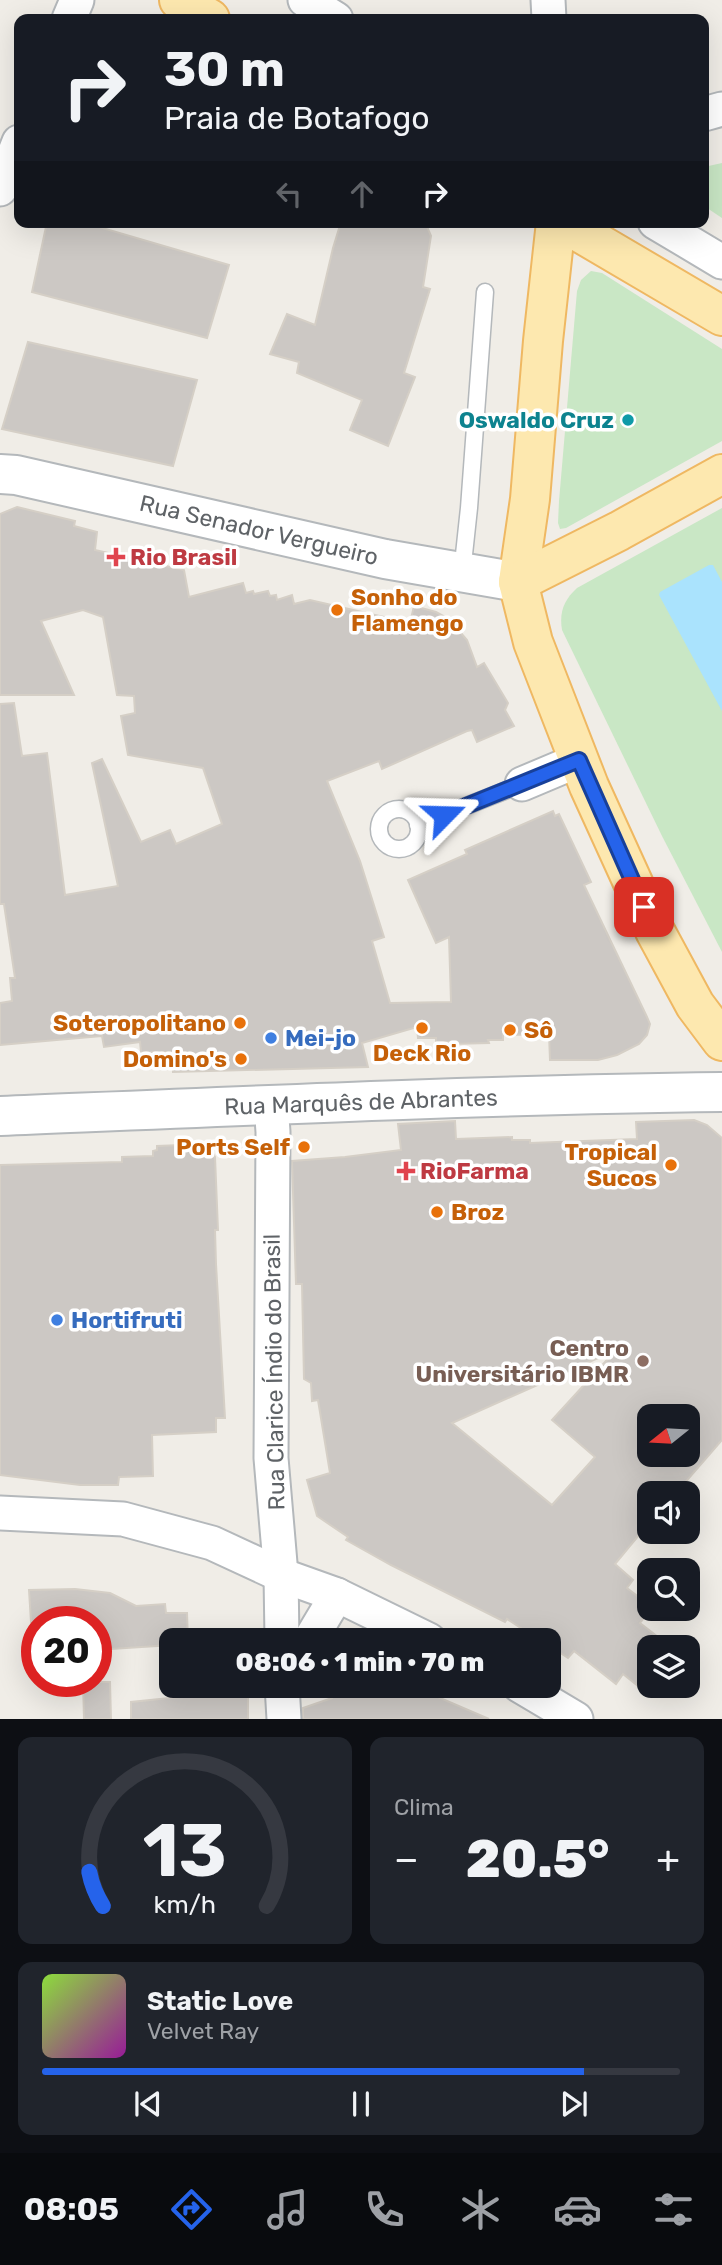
<!DOCTYPE html>
<html lang="pt">
<meta charset="utf-8">
<style>
body{margin:0;font-family:Rubik,sans-serif;background:#20242c;color:#f1f3f6;height:100vh;display:flex;flex-direction:column;font-size:26px;white-space:nowrap}
*{box-sizing:border-box;margin:0}
p{font-size:23px;color:#9ea1a6}
.icon{flex:none;width:38px;height:38px;fill:none;stroke:currentColor;stroke-width:2;stroke-linecap:round;stroke-linejoin:round}
.map{position:relative;height:1719px;overflow:hidden}
.sheet{display:flex;flex-direction:column;gap:18px;padding:18px;background:#0d0f14;flex:1}
.sheet>*{flex:none}
.banner{position:absolute;left:14px;top:14px;width:695px;height:214px;border-radius:14px;box-shadow:0 7px 28px #0002;background:#171b24;color:#f1f3f6;overflow:hidden}
.needle{width:46px;rotate:252deg}
.fabs{position:absolute;left:637px;top:1404px;display:grid;gap:14px}
.fabs a{display:grid;place-items:center;width:63px;height:63px;border-radius:14px;background:#171b24;box-shadow:0 7px 28px #0002;font-size:35px}
.speed{position:absolute;left:21px;top:1606px;display:flex;gap:14px;font-size:35px;font-weight:700;text-align:center}
.speed>*{display:grid;place-content:center;width:91px;height:91px;border-radius:50%;background:#171b24;box-shadow:0 7px 28px #0002;line-height:1}
.speed .limit{border:10px solid #d22;background:#fff;color:#111}
.pin{position:absolute;display:grid;place-items:center;width:60px;height:60px;color:#fff;margin:-30px;border-radius:14px;box-shadow:0 4px 10px #0006}
.me{position:absolute;width:77px;margin:-38px;rotate:68deg;stroke-linejoin:round;filter:drop-shadow(0 0 5px #0008)}
.turn{display:flex;align-items:center;gap:24px;height:147px;padding:0 35px;font-size:32px}
.turn .icon{width:91px;height:91px;stroke-width:2.5}
.turn b{display:block;font-size:49px;line-height:60px}
.lanes{display:flex;align-items:center;height:66px;padding:0 35px;background:#0003;justify-content:center;gap:35px;direction:ltr}
.lanes .off{opacity:.35}
.big{font-size:52px;font-weight:800;line-height:1.1}
.sheet .card{flex:1;display:flex;flex-direction:column;justify-content:center;gap:10px;min-width:0;padding:0 24px;border-radius:14px;background:#20242c}
.sheet .dial{align-items:center;gap:0}
.dial svg{height:182px;overflow:visible;fill:none;stroke:#363941;stroke-width:7;stroke-linecap:round;text-anchor:middle}
.dial text{fill:#f1f3f6;stroke:none}
.song{display:flex;align-items:center;gap:21px}
.cover{width:84px;height:84px;border-radius:10px;background:linear-gradient(135deg,hsl(90 70% 55%),hsl(300 70% 35%))}
.played{height:7px;border-radius:4px;background:linear-gradient(90deg,#2563eb 85%,#363941 85%)}
.keys{display:flex;justify-content:space-around;direction:ltr}
.heat{display:flex;justify-content:space-between;align-items:center;font-size:38px;direction:ltr}
.sheet .tiles{flex:1;display:grid;gap:18px;grid-template-columns:1fr 1fr}
.card:last-child{grid-column:span 2}
.trip{position:absolute;left:159px;top:1628px;width:402px;height:70px;border-radius:14px;background:#171b24;box-shadow:0 7px 28px #0002;font-weight:800;line-height:70px;text-align:center}
.tabs{display:flex;height:112px;justify-content:space-around;align-items:center;background:#090b0e;color:#9ea1a6}
.tabs .icon{width:49px;height:49px}
.tabs .on{color:#2563eb}
.tabs b{font-size:32px;color:#f1f3f6}
.map>svg:first-child{display:block}
</style>
<div class="map">
<svg width="722" height="1719" viewBox="0 0 722 1719">
<rect width="100%" height="100%" fill="#f0ede7"/>
<g fill="#c9e7c5">
<polygon points="722,163 722,218 704,206 704,167"/>
<polygon points="591,271 602,273 722,349 722,441 566,528 560,529 558,523 559,501 577,291 581,280"/>
<path d="M722,508V952L662,836L562,630C559,612 564,600 577,588Z"/>
</g>
<polygon fill="#aae3fd" points="709,565 713,565 722,582 722,711 659,595 660,592"/>
<g fill="#ccc8c4" stroke="#d5cfc6" stroke-width="2" fill-rule="evenodd">
<polygon points="47,222 82,222 229,265 207,338 32,292"/>
<polygon points="341,222 425,222 431,236 423,287 430,289 404,373 415,377 388,446 350,430 362,400 297,373 299,362 270,354 287,314 315,325 333,248"/>
<polygon points="28,342 197,380 173,466 2,429"/>
<polygon points="17,507 75,521 74,526 97,532 95,550 184,570 189,597 243,583 246,593 253,591 254,594 268,591 270,596 276,595 277,600 292,595 294,604 310,600 410,623 414,606 436,612 449,619 467,640 477,667 484,663 508,703 505,710 514,726 477,742 472,730 467,731 382,769 379,761 327,781 360,861 384,937 372,941 390,1003 451,1002 449,937 436,943 408,880 467,854 465,850 553,811 555,816 559,814 591,882 584,885 647,1017 650,1024 647,1035 639,1044 617,1055 598,1060 550,1060 549,1034 503,1035 503,1040 488,1040 489,1043 451,1044 451,1042 436,1042 436,1038 418,1038 417,1027 362,1043 368,1067 173,1072 172,1052 141,1052 140,1042 104,1047 102,1036 0,1045 0,1003 12,1001 10,978 15,978 4,904 0,904 0,704 14,703 22,756 47,753 65,895 118,886 92,763 102,759 141,842 170,830 176,844 222,824 203,768 128,755 121,716 135,713 134,696 117,695 103,617 83,610 41,621 74,695 0,695 0,514"/>
<path d="M694,1120L707,1125L722,1138V1440L676,1493H649V1523L615,1564L633,1580L627,1588L649,1605V1608H652L640,1623L671,1647H649V1685H655L648,1694L623,1674L616,1684L574,1651L568,1658L550,1646V1640H539L507,1619L505,1622L391,1565L346,1540L348,1537L317,1516L307,1480L330,1473L318,1400L312,1401L311,1383L304,1379L302,1284H296L292,1161L345,1157L401,1150L398,1124L455,1121L456,1139L512,1137V1140H530V1143L637,1139L636,1122ZM616,1350L552,1420L595,1457L552,1505L452,1423ZM649,1416H688V1454H649Z"/>
<polygon points="208,1144 215,1157 218,1230 215,1230 216,1264 225,1418 216,1418 216,1432 152,1435 153,1476 119,1477 118,1485 80,1485 0,1475 0,1165 122,1162 122,1157 153,1156 153,1151 157,1150 157,1146"/>
<polygon points="75,1589 110,1593 136,1606 165,1604 166,1613 187,1613 188,1640 172,1640 172,1645 96,1650 96,1622 31,1622 29,1590"/>
<polygon points="83,1682 110,1682 111,1719 84,1719"/>
<polygon points="342,1685 410,1685 489,1719 303,1719 303,1708 332,1698 331,1693 342,1691"/>
<polygon points="248,1690 248,1719 131,1719 131,1702"/>
</g>
<g fill="none" stroke-linecap="round" stroke-linejoin="round">
<defs>
<g id="service">
<polyline points="462,573 469,508 485,292"/>
<circle cx="399" cy="829" r="20"/>
<polyline points="418,825 522,784"/>
</g>
<g id="minor">
<polyline points="305,0 336,19"/>
<polyline points="548,0 549,19"/>
<polyline points="69,19 77,0"/>
<polyline points="704,114 722,109"/>
<polyline points="0,189 19,142"/>
<polyline points="655,222 722,262"/>
<polyline points="522,784 579,760"/>
<polyline points="271,1104 273,1132 271,1458 281,1575 282,1640"/>
<polyline points="0,1513 123,1519 212,1543 281,1575 337,1595 429,1640"/>
<polyline points="310,1640 337,1595"/>
<polyline points="282,1685 284,1719"/>
<polyline points="519,1685 576,1719"/>
</g>
<g id="tertiary">
<polyline points="0,474 16,475 385,559 518,582"/>
<path d="M0,1116C241,1106 481,1095 722,1092"/>
</g>
<g id="primary">
<polyline points="179,0 210,19"/>
<polyline points="556,222 543,341 530,499 518,582 533,642 589,786 655,931 695,1005 722,1041"/>
<polyline points="562,222 722,316"/>
<polyline points="518,582 619,531 722,474"/>
</g>
</defs>
<use href="#service" stroke="#b4b8bb" stroke-width="19"/>
<use href="#minor" stroke="#b4b8bb" stroke-width="37"/>
<use href="#tertiary" stroke="#b4b8bb" stroke-width="42"/>
<use href="#primary" stroke="#efb862" stroke-width="42"/>
<use href="#service" stroke="#fff" stroke-width="16"/>
<use href="#minor" stroke="#fff" stroke-width="33"/>
<use href="#tertiary" stroke="#fff" stroke-width="38"/>
<use href="#primary" stroke="#fde8af" stroke-width="38"/>
</g>
<g fill="none" stroke-linecap="round" stroke-linejoin="round">
<defs>
<polyline id="route" points="444,815 579,760 644,907"/>
</defs>
<use href="#route" stroke="#184099" stroke-width="18"/>
<use href="#route" stroke="#2563eb" stroke-width="12"/>
</g>
<circle fill="#0f9aa8" stroke="#fff" stroke-width="2.5" cx="628" cy="420" r="7"/>
<g fill="#e0444e" stroke="#fff" stroke-width="2.5">
<path d="M112.5 546.5h7v7h7v7h-7v7h-7v-7h-7v-7h7z"/>
<path d="M402.5 1160.5h7v7h7v7h-7v7h-7v-7h-7v-7h7z"/>
</g>
<g fill="#e8710a" stroke="#fff" stroke-width="2.5">
<circle cx="337" cy="610" r="7"/>
<circle cx="240" cy="1023" r="7"/>
<circle cx="422" cy="1028" r="7"/>
<circle cx="510" cy="1030" r="7"/>
<circle cx="241" cy="1059" r="7"/>
<circle cx="304" cy="1147" r="7"/>
<circle cx="671" cy="1165" r="7"/>
<circle cx="437" cy="1212" r="7"/>
</g>
<g fill="#3f7fe0" stroke="#fff" stroke-width="2.5">
<circle cx="271" cy="1038" r="7"/>
<circle cx="57" cy="1320" r="7"/>
</g>
<circle fill="#8d6e63" stroke="#fff" stroke-width="2.5" cx="643" cy="1361" r="7"/>
<g text-anchor="middle" dominant-baseline="central" stroke-width="7" stroke-linejoin="round" paint-order="stroke">
<g font-size="23" font-weight="bold" fill="#0d838f" stroke="#fff" text-anchor="end">
<text x="614" y="420">Oswaldo Cruz</text>
</g>
<g font-size="23" fill="#5f6367" stroke="#fff">
<text transform="translate(259 530) rotate(13)">Rua Senador Vergueiro</text>
<text transform="translate(361 1102) rotate(-2)">Rua Marquês de Abrantes</text>
<text transform="translate(274 1372) rotate(-91)">Rua Clarice Índio do Brasil</text>
</g>
<g font-size="23" font-weight="bold" fill="#be3a42" stroke="#fff" text-anchor="start">
<text x="130" y="557">Rio Brasil</text>
<text x="420" y="1171">RioFarma</text>
</g>
<g font-size="23" font-weight="bold" fill="#c56008" stroke="#fff" text-anchor="end">
<text x="351" y="597" text-anchor="start">Sonho do<tspan x="351" dy="26">Flamengo</tspan></text>
<text x="226" y="1023">Soteropolitano</text>
<text x="524" y="1030" text-anchor="start">Sô</text>
<text x="422" y="1053" text-anchor="middle">Deck Rio</text>
<text x="227" y="1059">Domino's</text>
<text x="290" y="1147">Ports Self</text>
<text x="657" y="1152">Tropical<tspan x="657" dy="26">Sucos</tspan></text>
<text x="451" y="1212" text-anchor="start">Broz</text>
</g>
<g font-size="23" font-weight="bold" fill="#366cbe" stroke="#fff" text-anchor="start">
<text x="285" y="1038">Mei-jo</text>
<text x="71" y="1320">Hortifruti</text>
</g>
<g font-size="23" font-weight="bold" fill="#785e54" stroke="#fff" text-anchor="end">
<text x="629" y="1348">Centro<tspan x="629" dy="26">Universitário IBMR</tspan></text>
</g>
</g>
</svg>
<div class="fabs">
<a><svg class="needle" viewBox="-14 -14 28 28"><path d="M0-13l5 13h-10z" fill="#e53935"/><path d="M0 13l5-13h-10z" fill="#9ea1a6"/></svg></a>
<a><svg class="icon" aria-label="sound" viewBox="0 0 24 24"><path d="M4 9h4l5-4v14l-5-4H4zM17 9q2 3 0 6"/></svg></a>
<a><svg class="icon" aria-label="search" viewBox="0 0 24 24"><circle cx="10" cy="10" r="6"/><path d="M15 15l6 6"/></svg></a>
<a><svg class="icon" aria-label="layers" viewBox="0 0 24 24"><path d="M12 4l9 5-9 5-9-5zM3 14l9 5 9-5"/></svg></a>
</div>
<div class="speed"><div class="limit">20</div></div>
<div class="pin" style="left:644px;top:907px;background:#d93025"><svg class="icon" aria-label="arrive" viewBox="0 0 24 24"><path d="M6 21V4h12l-3 4 3 4H6"/></svg></div>
<svg class="me" style="left:444px;top:815px" viewBox="-20 -20 40 40"><path d="M0-17L14 15 0 8-14 15z" fill="#2563eb" stroke="#fff" stroke-width="4"/></svg>
<div class="trip">08:06 · 1 min · 70 m</div>
<div class="banner">
<div class="turn"><svg class="icon" aria-label="right" viewBox="0 0 24 24"><path d="M7 20v-9h11M14 6l5 5-5 5"/></svg><div><b>30 m</b>Praia de Botafogo</div></div>
<div class="lanes"><svg class="icon off" aria-label="left" viewBox="0 0 24 24"><path d="M17 20v-9H6M10 6l-5 5 5 5"/></svg><svg class="icon off" aria-label="ahead" viewBox="0 0 24 24"><path d="M12 20V5M6 11l6-6 6 6"/></svg><svg class="icon" aria-label="right" viewBox="0 0 24 24"><path d="M7 20v-9h11M14 6l5 5-5 5"/></svg></div>
</div>
</div>
<section class="sheet">
<div class="tiles">
<div class="card dial"><svg viewBox="0 0 100 80">
<path d="M14 69A42 42 0 1 1 86 69"/>
<path d="M14 69A42 42 0 0 1 8 54" stroke="#2563eb"/>
<text x="50" y="56" font-size="32" font-weight="700">13</text>
<text x="50" y="72" font-size="11">km/h</text>
</svg></div>
<div class="card"><p>Clima</p>
<div class="heat"><a>−</a><b class="big">20.5°</b><a>+</a></div>
</div>
<div class="card">
<div class="song"><i class="cover"></i><div><b>Static Love</b><p>Velvet Ray</p></div></div>
<div class="played"></div>
<div class="keys"><svg class="icon" aria-label="previous" viewBox="0 0 24 24"><path d="M18 5L8 12l10 7zM5 5v14"/></svg><svg class="icon" aria-label="pause" viewBox="0 0 24 24"><path d="M8 5v14M16 5v14"/></svg><svg class="icon" aria-label="next" viewBox="0 0 24 24"><path d="M6 5l10 7-10 7zM19 5v14"/></svg></div>
</div>
</div>
</section>
<nav class="tabs">
<b>08:05</b>
<svg class="icon on" aria-label="directions" viewBox="0 0 24 24"><path d="M12 3l9 9-9 9-9-9zM9 14v-3h6M13 9l2 2-2 2"/></svg>
<svg class="icon" aria-label="music" viewBox="0 0 24 24"><path d="M9 18V5l10-2v13"/><circle cx="6" cy="18" r="3"/><circle cx="16" cy="16" r="3"/></svg>
<svg class="icon" aria-label="phone" viewBox="0 0 24 24"><path d="M5 4h4l2 5-3 2q2 4 5 5l2-3 5 2v4C11 20 4 13 5 4z"/></svg>
<svg class="icon" aria-label="climate" viewBox="0 0 24 24"><path d="M12 3v18M4 7l16 10M4 17L20 7"/></svg>
<svg class="icon" aria-label="car" viewBox="0 0 24 24"><path d="M5 17H2v-5l4-1 3-4h7l3 4 3 1v5h-3M9 17h6M6 11h13"/><circle cx="7" cy="17" r="2"/><circle cx="17" cy="17" r="2"/></svg>
<svg class="icon" aria-label="filters" viewBox="0 0 24 24"><path d="M4 7h16M4 17h16"/><circle cx="9" cy="7" r="2"/><circle cx="15" cy="17" r="2"/></svg>
</nav>
